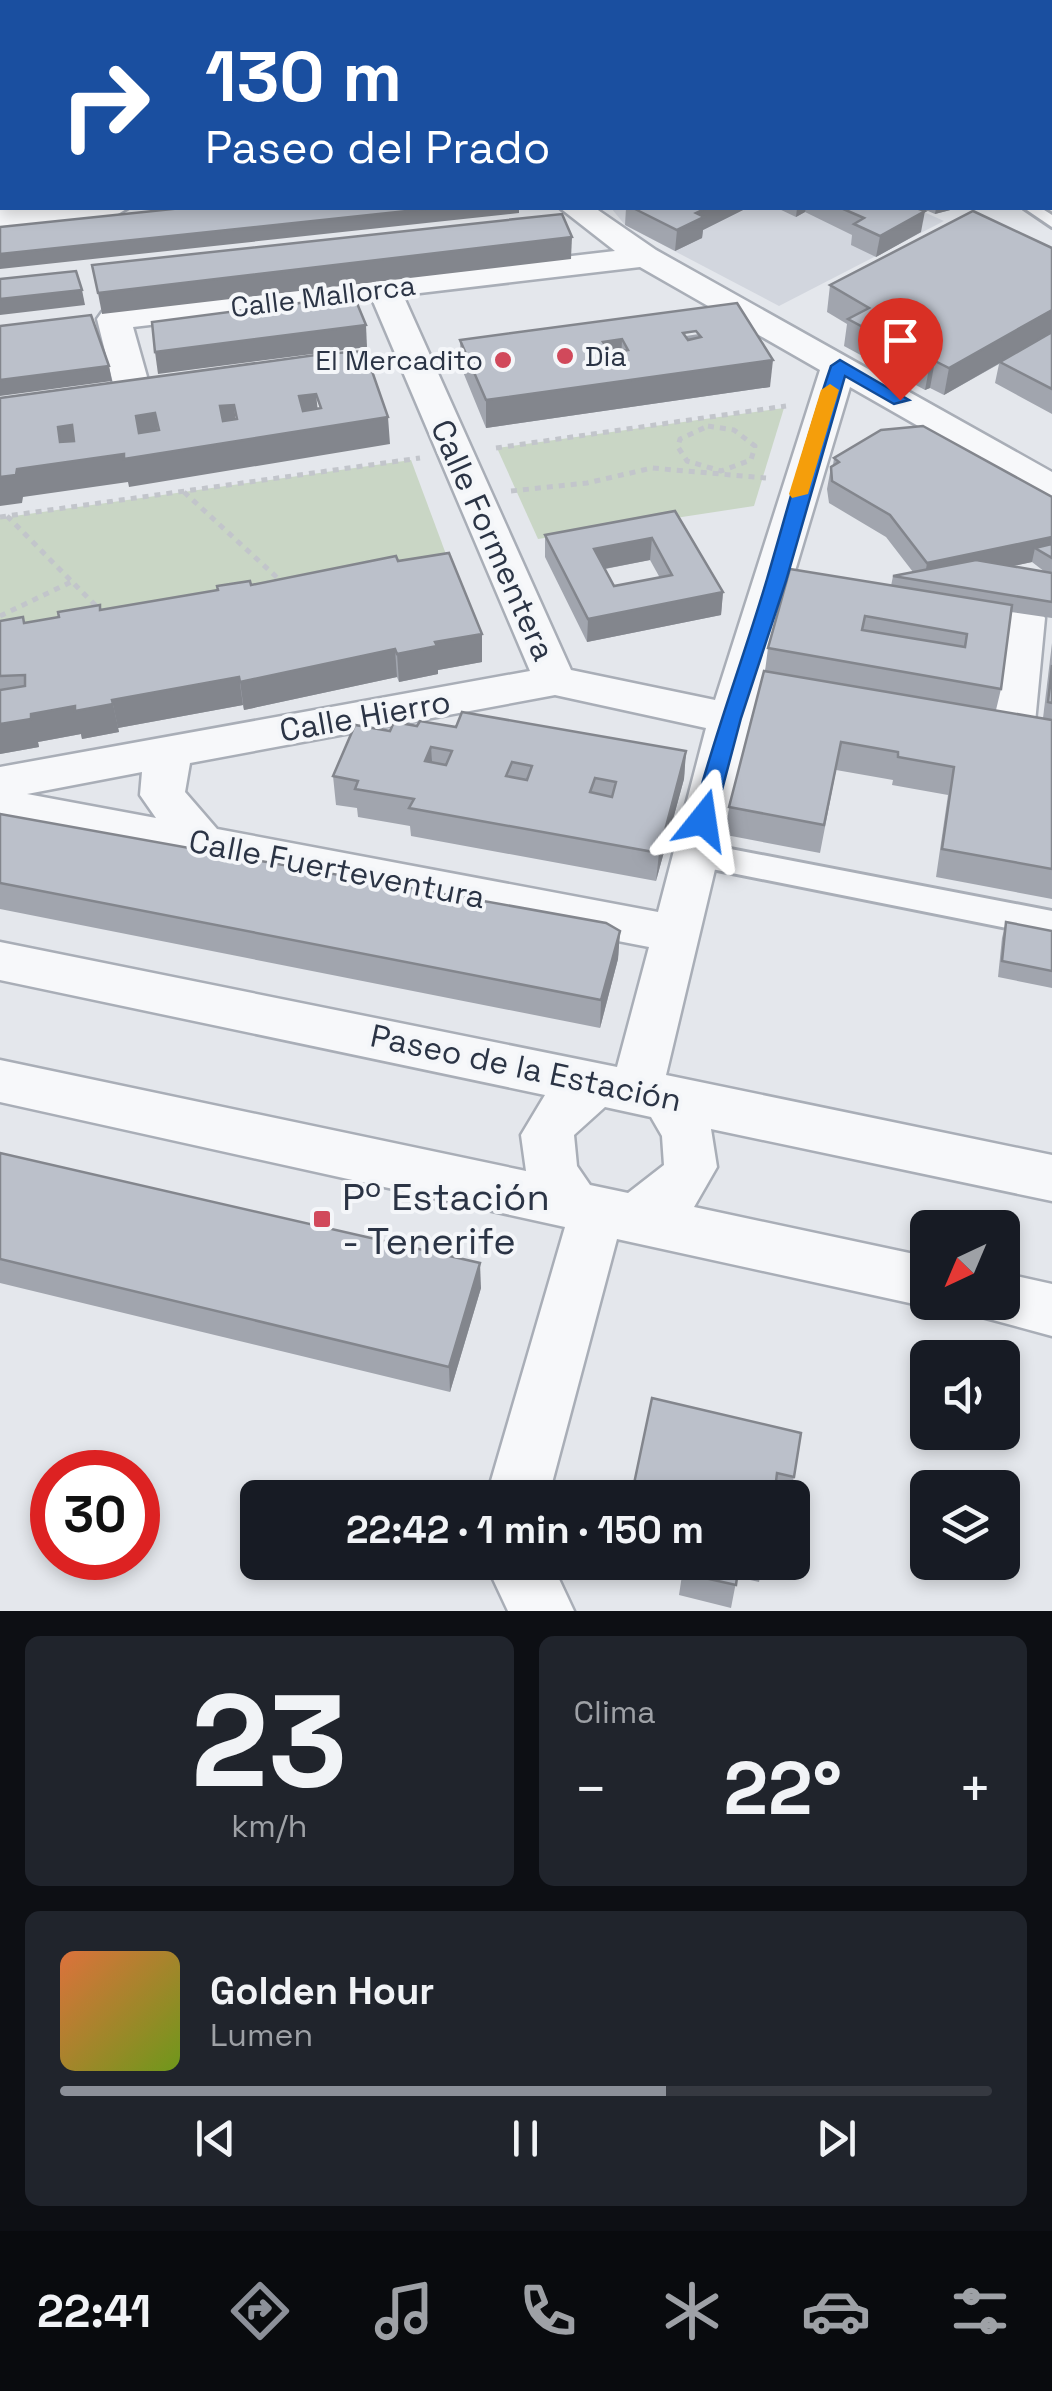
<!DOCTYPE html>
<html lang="es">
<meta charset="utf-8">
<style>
body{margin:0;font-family:"Space Grotesk",sans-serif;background:#20242c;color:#f1f3f6;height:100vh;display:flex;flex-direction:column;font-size:38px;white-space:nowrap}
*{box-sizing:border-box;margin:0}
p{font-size:32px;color:#9ea1a6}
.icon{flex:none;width:55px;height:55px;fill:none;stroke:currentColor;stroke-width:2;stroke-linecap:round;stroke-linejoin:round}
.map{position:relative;height:1611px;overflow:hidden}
.drawer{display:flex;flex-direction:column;gap:25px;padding:25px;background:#0d0f14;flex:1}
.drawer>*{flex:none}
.guide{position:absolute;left:0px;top:0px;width:1052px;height:210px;box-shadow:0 5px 15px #0003;background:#1a4fa0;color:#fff;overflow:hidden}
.needle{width:65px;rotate:224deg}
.buttons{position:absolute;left:910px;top:1210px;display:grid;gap:20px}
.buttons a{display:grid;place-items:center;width:110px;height:110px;border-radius:15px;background:#171b24;box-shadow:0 5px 15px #0003;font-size:50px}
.speed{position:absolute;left:30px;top:1450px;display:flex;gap:20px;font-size:50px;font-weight:700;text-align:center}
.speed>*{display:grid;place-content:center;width:130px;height:130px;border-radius:50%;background:#171b24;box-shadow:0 5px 15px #0003;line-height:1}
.speed .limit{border:15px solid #d22;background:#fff;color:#111}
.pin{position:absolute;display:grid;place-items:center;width:85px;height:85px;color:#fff;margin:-102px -42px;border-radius:50% 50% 50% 0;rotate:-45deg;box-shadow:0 0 10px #0007}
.pin .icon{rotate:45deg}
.me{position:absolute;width:110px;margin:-55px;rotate:15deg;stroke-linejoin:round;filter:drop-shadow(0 0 8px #0008)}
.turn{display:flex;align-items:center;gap:35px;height:210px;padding:0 40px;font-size:45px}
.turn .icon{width:130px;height:130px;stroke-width:2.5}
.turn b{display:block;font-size:70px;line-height:85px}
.big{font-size:75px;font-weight:700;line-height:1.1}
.drawer .card{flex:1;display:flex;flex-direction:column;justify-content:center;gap:15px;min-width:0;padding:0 35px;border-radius:15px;background:#20242c}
.drawer .dial{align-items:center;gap:0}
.dial b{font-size:130px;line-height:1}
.song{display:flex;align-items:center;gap:30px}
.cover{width:120px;height:120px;border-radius:15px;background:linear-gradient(135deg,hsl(20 70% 55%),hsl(80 70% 35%))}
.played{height:10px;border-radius:5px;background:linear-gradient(90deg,#8c9099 65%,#363941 65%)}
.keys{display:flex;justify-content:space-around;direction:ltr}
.heat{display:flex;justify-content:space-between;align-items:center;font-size:55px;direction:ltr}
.drawer .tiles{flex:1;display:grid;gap:25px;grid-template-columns:1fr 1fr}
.card:last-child{grid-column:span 2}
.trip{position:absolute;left:240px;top:1480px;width:570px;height:100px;border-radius:15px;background:#171b24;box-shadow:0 5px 15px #0003;font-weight:700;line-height:100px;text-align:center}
.tabs{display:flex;height:160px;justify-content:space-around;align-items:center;background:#090b0e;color:#9ea1a6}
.tabs .icon{width:70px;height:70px}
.tabs .selected{color:#8c9099}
.tabs b{font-size:45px;color:#f1f3f6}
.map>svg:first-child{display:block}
</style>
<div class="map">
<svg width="1052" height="1611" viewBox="0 0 1052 1611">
<rect width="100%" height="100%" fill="#e4e7ec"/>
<polygon fill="#d2d6de" points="611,208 915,208 944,221 779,306 625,225"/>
<g fill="#c9d6c5">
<polygon points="784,408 754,506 538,539 497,448"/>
<polygon points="411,460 453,573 0,647 0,518"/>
</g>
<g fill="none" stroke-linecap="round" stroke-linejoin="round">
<defs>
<polygon id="service" points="1024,208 1041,208 1052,215 1052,227"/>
<polygon id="pedestrian" points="694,842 1052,911 1052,937 682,863 677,854 682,845"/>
<g id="minor">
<polygon points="39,0 68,0 69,2 41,2"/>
<polygon points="257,0 287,0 288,2 259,2"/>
<polygon points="2,126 2,144 0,145 0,127"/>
<polygon points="22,208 128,208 113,217 0,228 0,210"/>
<path d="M560,208H595L656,250L1052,472V498L1039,495L850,387L751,718L666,1075L1052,1155V1201L711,1129L717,1167L694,1207L928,1257V1302H941L928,1307L617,1239L548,1498H486L565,1227L0,1102V1060L526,1171L521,1135L545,1095L0,980V942L617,1067L649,947L0,821V767L530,671L372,299L133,327L151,391L145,398H121L115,391L97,319L102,312L114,309L615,251ZM640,267L820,370L715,700L571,670L403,295ZM555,695L706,728L658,912L217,829L185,792L190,763ZM142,772L140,795L156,818L27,794ZM605,1107L651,1117L662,1136L664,1165L628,1193L590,1185L577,1166L574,1135Z"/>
<polygon points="948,594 1039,609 1045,618 1034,733 1027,744 1012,748 997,744 990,733 1003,628 934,616 928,607 934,598"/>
<polygon points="1002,1273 1052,1284 1052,1336 982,1317 975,1302 1002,1302"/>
<polygon points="485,1562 551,1562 574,1611 508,1611"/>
</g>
</defs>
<use href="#service" stroke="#a9aeb7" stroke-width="6"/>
<use href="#pedestrian" stroke="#a9aeb7" stroke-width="6"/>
<use href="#minor" stroke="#a9aeb7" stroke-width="5"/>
<g stroke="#c2c5cb" stroke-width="5" stroke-dasharray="6 6" stroke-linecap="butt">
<polygon points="708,426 734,430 755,446 751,460 721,471 687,461 678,447 680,439"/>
<polyline points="496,448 786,406"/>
<polyline points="511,491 587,483 652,468 766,478"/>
<polyline points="184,492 283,583"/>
<polyline points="7,516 100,610"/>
<polyline points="0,517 420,458"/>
<polyline points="0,616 71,582"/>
</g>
<use href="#service" fill="#f7f8fa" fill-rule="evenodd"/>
<use href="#pedestrian" fill="#f7f8fa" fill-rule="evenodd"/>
<use href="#minor" fill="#f7f8fa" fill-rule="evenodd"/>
</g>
<g fill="#a1a5ae" fill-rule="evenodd">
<polygon points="98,0 170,0 174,2 102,2"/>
<polygon points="817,0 1052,0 1052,206 1050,205 1050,2 821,2"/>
<polygon points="626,208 747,208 703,230 702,238 675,251 625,225"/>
<polygon points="777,208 916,208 921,232 876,257 851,245 852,235 805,212 796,217"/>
<polygon points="921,208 958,208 935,214"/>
<polygon points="1052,248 1052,414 995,383 999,364 944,395 930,388 925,390 844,346 847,324 827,312 830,285"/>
<path d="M737,303L770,387L486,428L461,367L460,340ZM696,331L699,334L686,336L683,333Z"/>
<path d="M834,458L1052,497V618L1011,612L1001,689L996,710L1052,720V899L936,877L948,795L892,785L893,780L836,770L820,853L726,835L729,807L765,671L768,648L891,586L893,576L913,572L886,537L829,503L827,489L831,467L833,465ZM1032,562L1045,572L1013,566Z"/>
<path d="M675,511L723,592L721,615L587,642L545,557V535ZM650,560L660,578L614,586L605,569Z"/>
<polygon points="398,561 482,662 438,670 438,674 399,682 397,677 244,710 243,705 118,728 119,732 82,739 81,734 38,742 39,747 0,754 0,621 25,623"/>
<polygon points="1052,643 1052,720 1043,718"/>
<polygon points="417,726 456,727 686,751 684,779 656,881 411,836 410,826 358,817 357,808 336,805 333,776 390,731"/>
<polygon points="0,814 620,931 618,959 600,1028 0,909"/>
<polygon points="1006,922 1052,931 1052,988 998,977 1002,938"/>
<polygon points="0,1153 481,1288 450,1392 0,1283"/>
<polygon points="652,1398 794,1477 789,1498 774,1497"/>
<polygon points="684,1562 763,1562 759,1582 737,1577 731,1608 679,1595"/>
</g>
<g fill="#83868d">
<polygon points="2,37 2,52 0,53 0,38"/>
<polygon points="2,96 2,111 0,112 0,97"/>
<polygon points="2,171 2,194 0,195 0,172"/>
<polygon points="435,208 519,208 519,213 0,269 0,254"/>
<polygon points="707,208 747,208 703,230 702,238 675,251 677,230 696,213"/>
<polygon points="797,208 806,208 805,212 796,217"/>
<polygon points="936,208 958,208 935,214"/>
<polygon points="925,211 921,232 876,257 880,236"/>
<polygon points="572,237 571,259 102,314 98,293"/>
<polygon points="82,290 85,305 0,315 0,299"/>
<polygon points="1052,310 1052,333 944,395 949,368"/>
<polygon points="366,325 367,347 158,374 155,352"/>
<polygon points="622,339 621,366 602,368 603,342"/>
<polygon points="507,356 507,383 493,358"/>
<polygon points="773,360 770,387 486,428 486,400"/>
<polygon points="935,361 930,388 925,390 930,363"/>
<polygon points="109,366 112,381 0,396 0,380"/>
<polygon points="316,394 319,421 302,423 299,396"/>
<polygon points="234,405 237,432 224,434 220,406"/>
<polygon points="155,413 160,440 141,443 136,416"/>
<polygon points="388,417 390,444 129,487 128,482 23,497 22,503 0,506 0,477 17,469 60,442 58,427 72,425 78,453"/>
<polygon points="1052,537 1052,558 1035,548 1032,562 934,583 924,581 927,563"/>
<polygon points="652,538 650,560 593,571 594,549"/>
<polygon points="723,592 721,615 587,642 588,619"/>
<polygon points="482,634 482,662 438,670 438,674 399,682 397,654 435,642"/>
<polygon points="395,649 397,677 244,710 240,682"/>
<polygon points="239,677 243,705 118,728 112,700"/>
<polygon points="113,704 119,732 82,739 81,734 38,742 39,747 0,754 0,724 31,714 75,706"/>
<polygon points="431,747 433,775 425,761"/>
<polygon points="686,751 684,779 656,881 659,853"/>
<polygon points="620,931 618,959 600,1028 601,1000"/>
<polygon points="480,1263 481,1288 450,1392 449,1367"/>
</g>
<g fill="#bbc0ca" stroke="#83868d" stroke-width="2.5" fill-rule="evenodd">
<polygon points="118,0 170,0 174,2 122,2"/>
<polygon points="601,0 743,0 747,2 592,2"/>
<polygon points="849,0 963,0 967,2 853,2"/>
<polygon points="983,0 1052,0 1052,40 1050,39 1050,2 987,2"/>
<polygon points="2,13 2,37 0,38 0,14"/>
<polygon points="1050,52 1052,53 1052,182 1050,181"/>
<polygon points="2,70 2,96 0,97 0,71"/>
<polygon points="2,142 2,171 0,172 0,143"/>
<polygon points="182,208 435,208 0,254 0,227"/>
<polygon points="633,208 707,208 696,213 704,217 677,230"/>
<polygon points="841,208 916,208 925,211 880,236 854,224 864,218"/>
<polygon points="973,211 1052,248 1052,310 949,368 935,361 930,363 848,319 869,308 830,285"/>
<polygon points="562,214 572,237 98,293 92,265"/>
<polygon points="76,271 82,290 0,299 0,279"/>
<polygon points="354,296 366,325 155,352 152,322"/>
<path d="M737,303L773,360L486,400L460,340ZM696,331L701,337L688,340L683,333ZM622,339L628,350L610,353L603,342ZM507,356L511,366L497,368L493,358Z"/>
<polygon points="91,315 109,366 0,380 0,326"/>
<polygon points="1052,332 1052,389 1000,362"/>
<path d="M365,351L388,417L124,459V454L17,469L16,475L0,477V398L323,354ZM316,394L321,408L303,411L299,396ZM234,405L237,419L223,421L220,406ZM155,413L159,430L139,433L136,416ZM72,425L74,441L60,442L58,427Z"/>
<polygon points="923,426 1052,497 1052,537 927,563 890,515 832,481 831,467 839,462 834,458 881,430"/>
<path d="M675,511L723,592L588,619L545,535ZM652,538L672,575L614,586L594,549Z"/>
<polygon points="1052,544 1052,558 1035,548"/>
<polygon points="449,553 482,634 435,642 437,646 397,654 395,649 240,682 239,677 112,700 113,704 75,711 75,706 31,714 31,719 0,724 0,690 25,686 25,675 0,676 0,621 23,617 24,623 59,617 58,612 100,605 100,610 218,590 217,586 250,581 251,585 396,556 398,561"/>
<polygon points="976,560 1052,573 1052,602 893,576"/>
<path d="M790,569L1012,605L1001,689L768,648ZM865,616L967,634L965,647L862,630Z"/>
<polygon points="1052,665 1052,703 1048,702"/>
<polygon points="764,671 1052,720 1052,869 942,849 954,767 898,757 898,752 841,742 824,825 729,807"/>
<path d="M462,712L686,751L659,853L409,808L414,799L355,789L358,781L333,776L355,725L390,731L394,722L417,726L420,721L456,727ZM431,747L452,751L446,765L425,761ZM512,762L532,766L527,780L506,776ZM595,778L616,782L612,797L590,792Z"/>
<polygon points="0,814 606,923 620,931 601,1000 0,883"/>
<polygon points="1006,922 1052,931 1052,971 1002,961"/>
<polygon points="0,1153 480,1263 449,1367 0,1259"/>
<polygon points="652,1398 801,1433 794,1477 777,1473 774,1498 631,1498"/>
<polygon points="684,1562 739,1562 736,1585 682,1573"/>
</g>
<path fill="#1a73e8" stroke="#114b97" stroke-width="2.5" d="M840,360L909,400L894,404L845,376L786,581L741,718L714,820L711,826H695L692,820C713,738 743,660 767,579C788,507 807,436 831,366Z"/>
<polygon fill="#f59e0b" points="830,384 839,390 808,494 792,498 789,494 821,390"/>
<g fill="#d1495b" stroke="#f4f6f9" stroke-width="4">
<circle cx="565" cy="356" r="10"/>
<circle cx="503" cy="360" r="10"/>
<rect x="312" y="1209" width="20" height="20" rx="5"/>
</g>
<g text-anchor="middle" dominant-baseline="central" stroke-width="8" stroke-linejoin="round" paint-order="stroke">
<g font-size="28" fill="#2b3445" stroke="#f4f6f9">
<text transform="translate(323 296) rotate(-7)">Calle Mallorca</text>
</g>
<g font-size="28" fill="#2b3445" stroke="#f4f6f9" text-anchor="start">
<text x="585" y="356">Dia</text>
<text x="483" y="360" text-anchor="end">El Mercadito</text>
</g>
<g font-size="32" fill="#2b3445" stroke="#f4f6f9">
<text transform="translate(493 540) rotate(66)">Calle Formentera</text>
<text transform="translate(365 716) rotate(-10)">Calle Hierro</text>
<text transform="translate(337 869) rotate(11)">Calle Fuerteventura</text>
<text transform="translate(526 1068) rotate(12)">Paseo de la Estación</text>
</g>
<g font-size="38" fill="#2b3445" stroke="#f4f6f9" text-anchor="start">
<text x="342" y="1197">Pº Estación<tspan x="342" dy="44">- Tenerife</tspan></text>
</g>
</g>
</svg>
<div class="buttons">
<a><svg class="needle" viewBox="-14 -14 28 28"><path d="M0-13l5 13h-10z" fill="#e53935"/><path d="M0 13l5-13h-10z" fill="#9ea1a6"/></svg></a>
<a><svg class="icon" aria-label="sound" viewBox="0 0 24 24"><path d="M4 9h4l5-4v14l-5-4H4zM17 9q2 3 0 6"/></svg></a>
<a><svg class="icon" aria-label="layers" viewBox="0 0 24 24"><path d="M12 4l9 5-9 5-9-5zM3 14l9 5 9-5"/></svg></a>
</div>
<div class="speed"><div class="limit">30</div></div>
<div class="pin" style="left:900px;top:400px;background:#d93025"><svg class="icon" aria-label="arrive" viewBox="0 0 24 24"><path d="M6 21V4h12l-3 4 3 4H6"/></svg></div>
<svg class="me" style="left:703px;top:820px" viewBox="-20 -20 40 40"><path d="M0-17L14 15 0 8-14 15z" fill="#1a73e8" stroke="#fff" stroke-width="4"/></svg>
<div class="trip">22:42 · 1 min · 150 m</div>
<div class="guide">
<div class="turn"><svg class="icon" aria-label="right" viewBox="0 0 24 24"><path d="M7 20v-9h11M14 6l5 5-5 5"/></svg><div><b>130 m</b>Paseo del Prado</div></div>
</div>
</div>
<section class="drawer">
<div class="tiles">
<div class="card dial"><b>23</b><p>km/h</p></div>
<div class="card"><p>Clima</p>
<div class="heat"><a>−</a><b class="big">22°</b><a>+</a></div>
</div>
<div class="card">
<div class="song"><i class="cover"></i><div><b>Golden Hour</b><p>Lumen</p></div></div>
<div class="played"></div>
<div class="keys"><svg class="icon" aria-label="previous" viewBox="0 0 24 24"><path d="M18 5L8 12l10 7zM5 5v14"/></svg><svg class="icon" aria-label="pause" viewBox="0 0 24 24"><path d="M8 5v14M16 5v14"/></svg><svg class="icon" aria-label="next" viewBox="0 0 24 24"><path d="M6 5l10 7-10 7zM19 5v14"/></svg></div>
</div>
</div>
</section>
<nav class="tabs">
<b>22:41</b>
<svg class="icon selected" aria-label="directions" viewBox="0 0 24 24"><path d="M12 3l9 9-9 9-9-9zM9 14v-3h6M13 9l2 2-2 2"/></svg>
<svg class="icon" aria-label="music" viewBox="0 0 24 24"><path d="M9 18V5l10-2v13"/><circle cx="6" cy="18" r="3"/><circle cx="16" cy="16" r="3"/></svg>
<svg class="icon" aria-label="phone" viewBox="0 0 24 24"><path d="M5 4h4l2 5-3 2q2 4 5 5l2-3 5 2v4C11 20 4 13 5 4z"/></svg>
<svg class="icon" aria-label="climate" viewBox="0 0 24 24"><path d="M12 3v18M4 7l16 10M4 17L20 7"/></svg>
<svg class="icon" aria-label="car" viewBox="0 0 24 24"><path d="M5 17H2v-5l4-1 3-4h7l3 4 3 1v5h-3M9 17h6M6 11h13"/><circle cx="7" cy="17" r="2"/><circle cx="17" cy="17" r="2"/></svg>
<svg class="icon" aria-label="filters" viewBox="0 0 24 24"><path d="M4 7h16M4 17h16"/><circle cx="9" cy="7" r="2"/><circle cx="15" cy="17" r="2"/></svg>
</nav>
